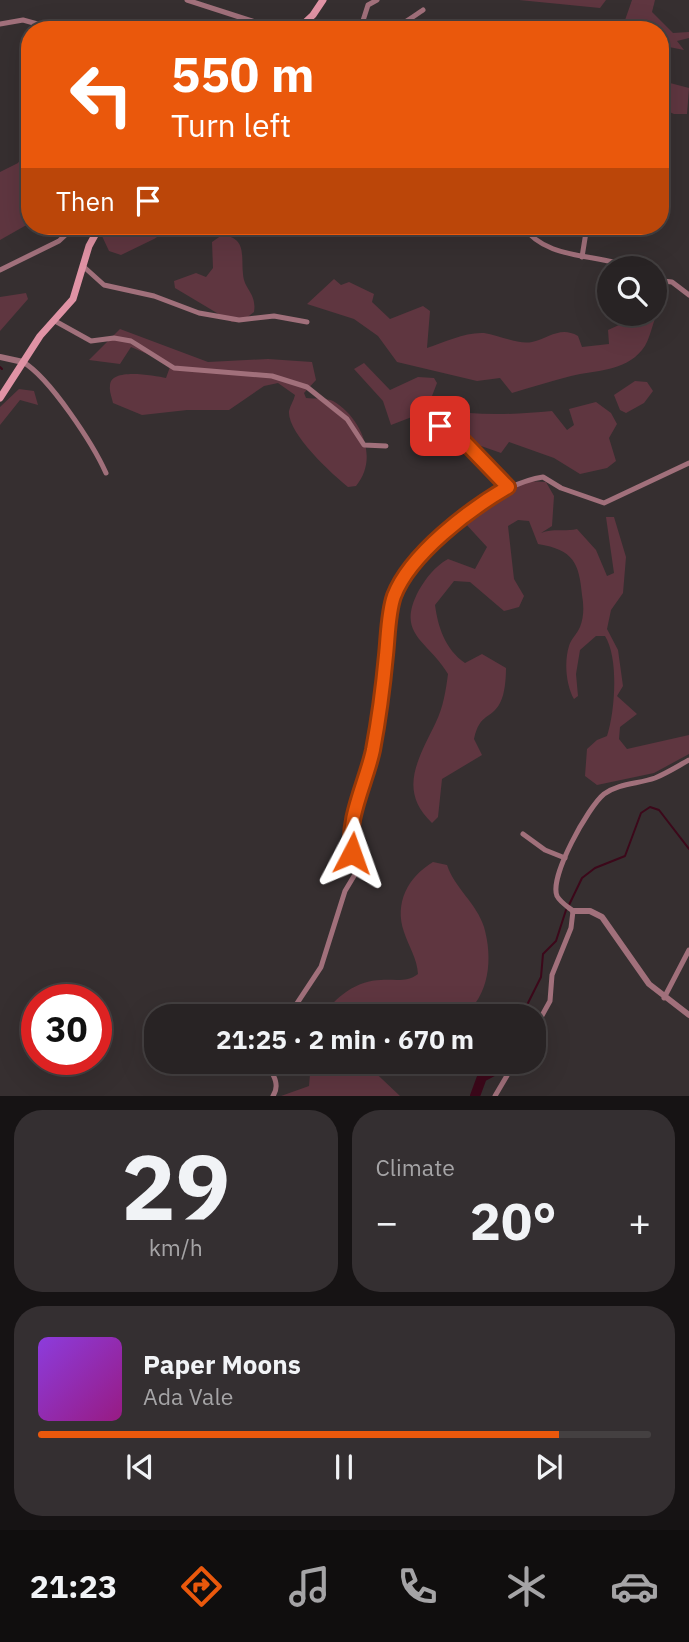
<!DOCTYPE html>
<meta charset="utf-8">
<style>
body{margin:0;font-family:"IBM Plex Sans",sans-serif;background:#342f31;color:#f1f3f6;height:100vh;display:flex;flex-direction:column;font-size:26px;white-space:nowrap}
*{box-sizing:border-box;margin:0}
p{font-size:23px;color:#a5a4a6}
.icon{flex:none;width:38px;height:38px;fill:none;stroke:currentColor;stroke-width:2;stroke-linecap:round;stroke-linejoin:round}
.map{position:relative;height:1096px;overflow:hidden}
.side{display:flex;flex-direction:column;gap:14px;padding:14px;background:#161314;flex:1}
.side>*{flex:none}
.top-card{position:absolute;left:21px;top:21px;width:648px;height:214px;border-radius:28px;box-shadow:0 7px 28px #0002,0 0 0 2px #444041;background:#ea580c;color:#fff;overflow:hidden}
.buttons{position:absolute;left:597px;top:256px;display:grid;gap:14px}
.buttons a{display:grid;place-items:center;width:70px;height:70px;border-radius:50%;background:#282324;box-shadow:0 7px 28px #0002,0 0 0 2px #444041;font-size:35px}
.speed{position:absolute;left:21px;top:984px;display:flex;gap:14px;font-size:35px;font-weight:700;text-align:center}
.speed>*{display:grid;place-content:center;width:91px;height:91px;border-radius:50%;background:#282324;box-shadow:0 7px 28px #0002,0 0 0 2px #444041;line-height:1}
.speed .limit{border:10px solid #d22;background:#fff;color:#111}
.pin{position:absolute;display:grid;place-items:center;width:60px;height:60px;color:#fff;margin:-30px;border-radius:14px;box-shadow:0 4px 10px #0006}
.me{position:absolute;width:77px;margin:-38px;rotate:4deg;stroke-linejoin:round;filter:drop-shadow(0 0 5px #0008)}
.turn{display:flex;align-items:center;gap:24px;height:147px;padding:0 35px;font-size:32px}
.turn .icon{width:91px;height:91px;stroke-width:2.5}
.turn b{display:block;font-size:49px;line-height:60px}
.then{display:flex;align-items:center;height:66px;padding:0 35px;background:#0003;gap:14px;font-size:26px}
.big{font-size:52px;font-weight:800;line-height:1.1}
.side .widget{flex:1;display:flex;flex-direction:column;justify-content:center;gap:10px;min-width:0;padding:0 24px;border-radius:28px;background:#342f31}
.side .dial{align-items:center;gap:0}
.dial b{font-size:91px;line-height:1}
.song{display:flex;align-items:center;gap:21px}
.cover{width:84px;height:84px;border-radius:10px;background:linear-gradient(135deg,hsl(270 70% 55%),hsl(310 70% 35%))}
.played{height:7px;border-radius:4px;background:linear-gradient(90deg,#ea580c 85%,#444041 85%)}
.keys{display:flex;justify-content:space-around;direction:ltr}
.heat{display:flex;justify-content:space-between;align-items:center;font-size:38px;direction:ltr}
.side .tiles{flex:1;display:grid;gap:14px;grid-template-columns:1fr 1fr}
.widget:last-child{grid-column:span 2}
.trip{position:absolute;left:144px;top:1004px;width:402px;height:70px;border-radius:28px;background:#282324;box-shadow:0 7px 28px #0002,0 0 0 2px #444041;font-weight:800;line-height:70px;text-align:center}
.dock{display:flex;height:112px;justify-content:space-around;align-items:center;background:#100e0e;color:#a5a4a6}
.dock .icon{width:49px;height:49px}
.dock .selected{color:#ea580c}
.dock b{font-size:32px;color:#f1f3f6}
.map>svg:first-child{display:block}
</style>
<div class="map">
<svg width="689" height="1096" viewBox="0 0 689 1096">
<rect width="100%" height="100%" fill="#362f30"/>
<g fill="#5f3640">
<polygon points="519,0 606,0 600,8"/>
<polygon points="632,0 655,0 652,12 673,33 689,32 689,38 677,41 684,50 664,46 660,49 660,30 602,30 624,23"/>
<polygon points="670,83 689,88 687,114 674,114 660,108 660,86"/>
<polygon points="30,144 30,223 0,240 0,172 18,163"/>
<polygon points="110,226 174,226 154,239 121,255 109,251 102,236"/>
<path d="M222,235C247,238 241,255 243,274C244,290 257,293 254,312L245,319L232,322L175,288L174,281L196,273L206,277L213,268L212,242Z"/>
<path d="M334,279L341,285L349,282L374,294L372,302L390,319L423,306L430,311L427,348C445,342 465,332 484,333C499,335 518,345 532,342C550,338 560,326 578,336L582,347L609,344L608,330L619,325L625,313H654L655,298L661,305C652,320 651,340 642,350C624,372 595,370 571,376C551,381 532,387 512,393L500,378L477,381L397,362L378,336L354,319L307,304Z"/>
<polygon points="26,293 28,299 0,331 0,297"/>
<path d="M120,329L208,362L268,359L312,362L316,380L304,393L306,398C314,399 327,398 333,401C362,418 379,459 356,486L348,487C332,474 287,433 289,411C290,406 294,400 295,395L278,383L264,386L229,410H187L142,415L113,403C112,398 109,391 110,386C110,367 154,376 166,378L171,364L131,347L120,364L89,360Z"/>
<path d="M364,363L390,390L418,377L434,378L437,383L432,396L433,408C473,416 512,415 552,411L567,430L574,425L569,409L596,402L611,413L617,424L609,438L616,461L607,468L580,474L554,458L509,442L501,453L447,434L430,410L391,425L383,401L354,369Z"/>
<polygon points="635,381 647,382 653,391 644,403 626,413 620,410 614,395"/>
<polygon points="19,389 34,391 38,405 20,400 0,425 0,407"/>
<path d="M527,481L546,482L554,496L552,526L541,533C553,528 564,532 577,529L596,550L607,576L614,573L606,517H614L626,557L623,593L611,610L607,629L618,650L623,686L617,696L637,714L620,727L619,739L627,749L689,735V754L654,773L597,785L585,776L587,749L597,740L607,736C615,712 619,658 605,636H596L580,650L576,674L578,696L574,699C566,685 564,662 569,646C571,639 577,634 580,627C584,617 584,606 582,595C579,563 574,550 538,544L529,521L518,520L508,526L514,579L524,596L519,607L504,611L470,582L454,581L435,605C438,627 445,649 465,663L482,654L506,668C506,678 505,694 500,703C491,720 480,712 474,739L482,755L442,779L438,817L432,823C397,790 419,758 436,722C443,708 446,690 448,674C428,640 395,635 419,590C427,577 434,567 448,559L475,569L487,547L464,522L501,495Z"/>
<path d="M433,862L447,865C454,887 477,904 484,927C493,958 490,996 462,1017H323C334,997 358,980 381,980C395,979 406,983 418,974C417,958 409,947 404,932C394,903 408,877 433,862Z"/>
<polygon points="311,1062 364,1062 400,1096 281,1096 309,1086"/>
</g>
<g fill="none" stroke-linecap="round" stroke-linejoin="round">
<g stroke="#3c081a" stroke-width="2">
<polyline points="0,367 2,369"/>
<polyline points="569,905 582,878 595,868 625,856 641,813 650,807 659,810 689,849"/>
<polyline points="521,1017 541,977 543,954 556,941 566,910"/>
</g>
<polyline stroke="#3c081a" stroke-width="10" points="475,1096 482,1077 499,1068 503,1062"/>
<g stroke="#a1707b" stroke-width="5">
<polyline points="187,0 255,22 262,30"/>
<path d="M365,23C401,26 390,33 423,10"/>
<polyline points="0,24 23,20 59,30"/>
<polyline points="235,30 251,21"/>
<polyline points="360,30 368,5 377,0"/>
<path d="M523,226C546,261 598,253 632,268"/>
<polyline points="582,257 587,226"/>
<polyline points="84,267 104,285 154,296 199,313 239,320 274,316 307,322"/>
<polyline points="0,270 59,241 75,226"/>
<polyline points="654,280 672,282 689,295"/>
<polyline points="55,321 91,341 114,338 131,341 174,368 272,376 307,387 347,419 364,445 386,446"/>
<path d="M23,362C50,378 93,444 106,473"/>
<polyline points="440,426 455,432 508,487"/>
<polyline points="523,834 545,850 565,858"/>
<polyline points="664,998 689,950"/>
<path d="M288,1017L321,967L345,891L357,871C355,861 349,850 350,840C352,805 369,771 376,736C384,695 382,635 394,598C409,549 494,484 543,477L561,488L604,503L689,463"/>
<path d="M534,1030L550,1001L552,975L571,928L573,911C568,907 560,902 557,896C549,877 588,807 604,794C619,783 638,784 655,778C667,773 678,766 689,760"/>
<path d="M266,1062C272,1073 281,1084 273,1096"/>
<polyline points="495,1096 515,1062"/>
</g>
<g stroke="#a1707b" stroke-width="6">
<polyline points="0,357 23,362"/>
<polyline points="573,911 590,911 602,917 649,984 689,1015"/>
</g>
<g stroke="#e093a5" stroke-width="7">
<polyline points="297,30 313,15 323,0"/>
<polyline points="0,398 40,336 73,299 89,246 100,226"/>
</g>
</g>
<g fill="none" stroke-linecap="round" stroke-linejoin="round">
<defs>
<path id="route" d="M352,853C346,819 366,783 373,750C379,718 383,687 386,655C388,637 388,613 394,596C410,554 470,509 508,487L455,432L440,426"/>
</defs>
<use href="#route" stroke="#983908" stroke-width="18"/>
<use href="#route" stroke="#ea580c" stroke-width="12"/>
</g>
</svg>
<div class="buttons">
<a><svg class="icon" aria-label="search" viewBox="0 0 24 24"><circle cx="10" cy="10" r="6"/><path d="M15 15l6 6"/></svg></a>
</div>
<div class="speed"><div class="limit">30</div></div>
<div class="pin" style="left:440px;top:426px;background:#d93025"><svg class="icon" aria-label="arrive" viewBox="0 0 24 24"><path d="M6 21V4h12l-3 4 3 4H6"/></svg></div>
<svg class="me" style="left:352px;top:853px" viewBox="-20 -20 40 40"><path d="M0-17L14 15 0 8-14 15z" fill="#ea580c" stroke="#fff" stroke-width="4"/></svg>
<div class="trip">21:25 · 2 min · 670 m</div>
<div class="top-card">
<div class="turn"><svg class="icon" aria-label="left" viewBox="0 0 24 24"><path d="M17 20v-9H6M10 6l-5 5 5 5"/></svg><div><b>550 m</b>Turn left</div></div>
<div class="then">Then<svg class="icon" aria-label="arrive" viewBox="0 0 24 24"><path d="M6 21V4h12l-3 4 3 4H6"/></svg></div>
</div>
</div>
<section class="side">
<div class="tiles">
<div class="widget dial"><b>29</b><p>km/h</p></div>
<div class="widget"><p>Climate</p>
<div class="heat"><a>−</a><b class="big">20°</b><a>+</a></div>
</div>
<div class="widget">
<div class="song"><i class="cover"></i><div><b>Paper Moons</b><p>Ada Vale</p></div></div>
<div class="played"></div>
<div class="keys"><svg class="icon" aria-label="previous" viewBox="0 0 24 24"><path d="M18 5L8 12l10 7zM5 5v14"/></svg><svg class="icon" aria-label="pause" viewBox="0 0 24 24"><path d="M8 5v14M16 5v14"/></svg><svg class="icon" aria-label="next" viewBox="0 0 24 24"><path d="M6 5l10 7-10 7zM19 5v14"/></svg></div>
</div>
</div>
</section>
<nav class="dock">
<b>21:23</b>
<svg class="icon selected" aria-label="directions" viewBox="0 0 24 24"><path d="M12 3l9 9-9 9-9-9zM9 14v-3h6M13 9l2 2-2 2"/></svg>
<svg class="icon" aria-label="music" viewBox="0 0 24 24"><path d="M9 18V5l10-2v13"/><circle cx="6" cy="18" r="3"/><circle cx="16" cy="16" r="3"/></svg>
<svg class="icon" aria-label="phone" viewBox="0 0 24 24"><path d="M5 4h4l2 5-3 2q2 4 5 5l2-3 5 2v4C11 20 4 13 5 4z"/></svg>
<svg class="icon" aria-label="climate" viewBox="0 0 24 24"><path d="M12 3v18M4 7l16 10M4 17L20 7"/></svg>
<svg class="icon" aria-label="car" viewBox="0 0 24 24"><path d="M5 17H2v-5l4-1 3-4h7l3 4 3 1v5h-3M9 17h6M6 11h13"/><circle cx="7" cy="17" r="2"/><circle cx="17" cy="17" r="2"/></svg>
</nav>
